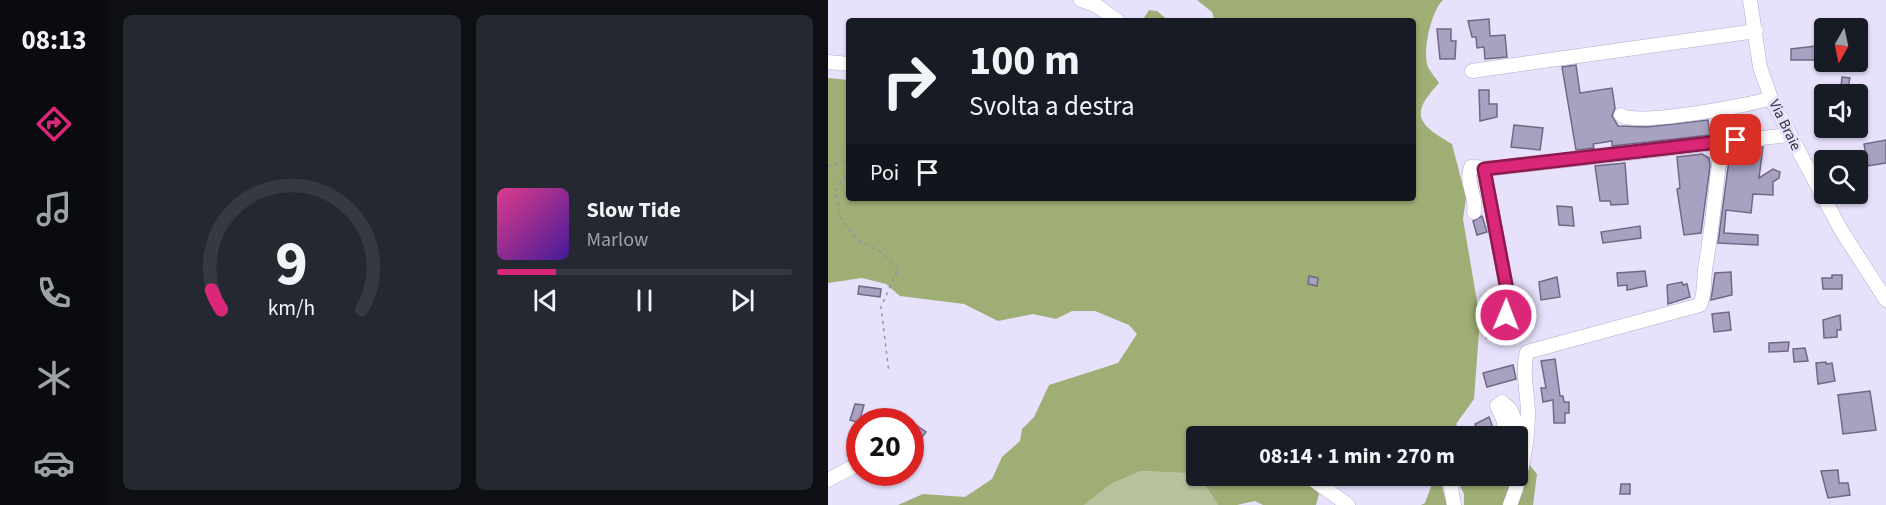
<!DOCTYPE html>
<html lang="it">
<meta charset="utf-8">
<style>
body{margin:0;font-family:"Source Sans 3",sans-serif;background:#242831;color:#f1f3f6;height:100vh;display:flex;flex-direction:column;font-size:22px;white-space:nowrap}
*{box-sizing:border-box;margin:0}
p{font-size:20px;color:#9ea1a6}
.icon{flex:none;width:33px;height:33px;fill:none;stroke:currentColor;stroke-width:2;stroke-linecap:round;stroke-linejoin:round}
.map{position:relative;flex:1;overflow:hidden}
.panel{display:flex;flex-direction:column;gap:15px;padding:15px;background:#0d0f14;width:720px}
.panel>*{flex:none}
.banner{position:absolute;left:18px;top:18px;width:570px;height:183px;border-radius:6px;box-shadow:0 2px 4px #0004;background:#171b24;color:#f1f3f6;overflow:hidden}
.needle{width:39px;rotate:189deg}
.fabs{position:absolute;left:986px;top:18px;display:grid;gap:12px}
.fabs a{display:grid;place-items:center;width:54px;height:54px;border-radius:6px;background:#171b24;box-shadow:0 2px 4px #0004;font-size:30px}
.speed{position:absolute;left:18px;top:408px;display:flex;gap:12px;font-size:30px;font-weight:700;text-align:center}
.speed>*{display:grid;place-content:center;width:78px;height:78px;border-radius:50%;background:#171b24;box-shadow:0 2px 4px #0004;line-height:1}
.speed .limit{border:9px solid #d22;background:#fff;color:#111}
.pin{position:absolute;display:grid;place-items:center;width:51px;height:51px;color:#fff;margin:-26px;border-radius:12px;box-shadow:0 3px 9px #0006}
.me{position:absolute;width:66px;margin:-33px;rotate:1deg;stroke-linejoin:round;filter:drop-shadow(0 0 4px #0008)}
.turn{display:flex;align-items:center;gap:21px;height:126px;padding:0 24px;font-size:27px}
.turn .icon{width:78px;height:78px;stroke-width:2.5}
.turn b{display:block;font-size:42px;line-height:51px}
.then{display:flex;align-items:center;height:57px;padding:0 24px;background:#0003;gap:12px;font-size:22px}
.panel .tile{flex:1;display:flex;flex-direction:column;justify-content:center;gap:9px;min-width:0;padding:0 21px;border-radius:9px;background:#242831}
.panel .dial{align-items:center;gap:0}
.dial svg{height:156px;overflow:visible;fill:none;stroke:#363941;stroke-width:7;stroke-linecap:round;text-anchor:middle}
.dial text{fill:#f1f3f6;stroke:none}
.song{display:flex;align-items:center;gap:18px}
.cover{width:72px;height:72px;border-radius:9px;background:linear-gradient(135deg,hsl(330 70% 55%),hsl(260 70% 35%))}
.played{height:6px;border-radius:3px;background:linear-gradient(90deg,#db2777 20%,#363941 20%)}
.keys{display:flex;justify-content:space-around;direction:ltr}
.panel .tiles{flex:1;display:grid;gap:15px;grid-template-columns:repeat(2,1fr)}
.trip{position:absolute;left:358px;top:426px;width:342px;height:60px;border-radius:6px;background:#171b24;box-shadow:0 2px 4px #0004;font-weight:700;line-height:60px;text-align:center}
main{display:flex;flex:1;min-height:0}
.menu{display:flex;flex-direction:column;width:108px;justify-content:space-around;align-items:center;background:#090b0e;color:#9ea1a6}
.menu .icon{width:42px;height:42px}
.menu .current{color:#db2777}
.menu b{font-size:27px;color:#f1f3f6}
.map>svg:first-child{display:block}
</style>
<main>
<nav class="menu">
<b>08:13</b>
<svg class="icon current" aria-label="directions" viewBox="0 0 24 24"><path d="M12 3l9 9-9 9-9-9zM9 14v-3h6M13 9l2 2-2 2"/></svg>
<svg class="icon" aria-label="music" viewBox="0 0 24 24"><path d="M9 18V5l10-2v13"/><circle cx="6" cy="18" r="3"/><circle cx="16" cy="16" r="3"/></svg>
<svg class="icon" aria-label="phone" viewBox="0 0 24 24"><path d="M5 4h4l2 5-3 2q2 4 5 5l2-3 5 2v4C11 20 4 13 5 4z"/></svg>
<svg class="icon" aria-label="climate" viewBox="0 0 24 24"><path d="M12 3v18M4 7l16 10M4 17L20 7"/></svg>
<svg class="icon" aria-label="car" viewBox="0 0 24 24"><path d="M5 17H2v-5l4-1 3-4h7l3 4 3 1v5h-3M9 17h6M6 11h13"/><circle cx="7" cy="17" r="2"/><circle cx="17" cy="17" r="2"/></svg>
</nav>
<section class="panel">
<div class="tiles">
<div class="tile dial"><svg viewBox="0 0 100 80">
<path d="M14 69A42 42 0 1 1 86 69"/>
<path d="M14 69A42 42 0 0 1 9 59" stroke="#db2777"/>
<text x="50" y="56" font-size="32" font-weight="700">9</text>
<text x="50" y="72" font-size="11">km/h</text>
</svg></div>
<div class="tile">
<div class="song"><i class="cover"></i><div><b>Slow Tide</b><p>Marlow</p></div></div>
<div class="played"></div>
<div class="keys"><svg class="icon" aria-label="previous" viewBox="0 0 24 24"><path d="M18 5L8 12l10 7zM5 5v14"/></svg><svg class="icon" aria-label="pause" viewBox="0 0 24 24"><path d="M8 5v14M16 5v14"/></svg><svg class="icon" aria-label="next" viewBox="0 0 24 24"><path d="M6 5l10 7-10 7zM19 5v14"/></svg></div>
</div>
</div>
</section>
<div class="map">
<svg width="1058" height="505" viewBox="0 0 1058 505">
<rect width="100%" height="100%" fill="#e7e1fc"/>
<polygon fill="#b7c29d" points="313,471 357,473 379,488 390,505 256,505 283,484"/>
<g fill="#9eae75">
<path d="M369,0H615C603,11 594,52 600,67C603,73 608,78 611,83C581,115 590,124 624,144L638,198L635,219L652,319L646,399L628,424L635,436H469L444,429L435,430L433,436H369V476H478L491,494L488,505H435L427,501L409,505H390L379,488L357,473L313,471L283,484L256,505H70L95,494L137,497L164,479L174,457L192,441L194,429L206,417L221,385L290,363L309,334L301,325L267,311H244L228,319L205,314L170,321L136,304L72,296L58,284L34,278L0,283V78L21,80V198H585V21H387L384,12Z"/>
<polygon points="321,10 329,11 341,21 314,21"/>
<polygon points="690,451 709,474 705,505 636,505 636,494 627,476 658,476 662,479 669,476 690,476"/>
<polygon points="611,476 619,505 593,505 597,503 604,484"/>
</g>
<g fill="#a8a1c1" stroke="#706886" stroke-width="1.5">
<polygon points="661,19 662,36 677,35 679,57 657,59 656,47 649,48 648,37 644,37 640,21"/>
<polygon points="609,29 623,29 623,41 628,41 627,59 612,59"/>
<polygon points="996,45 996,60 963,60 963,49"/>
<polygon points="748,65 752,93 784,88 787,108 784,116 790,126 819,127 880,120 882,135 784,146 784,141 765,144 766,148 748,150 734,67"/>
<polygon points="1014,77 1022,78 1020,87 1013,86"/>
<polygon points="651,90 661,90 661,104 669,104 669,117 652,121"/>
<polygon points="686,125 715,128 712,150 683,147"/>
<polygon points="1058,140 1058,163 1040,166 1036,144"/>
<polygon points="935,147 931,178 945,169 952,172 951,178 945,182 945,195 925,194 923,213 898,210 896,233 930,235 930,245 890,243 901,160 911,161 912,155 918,156 919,149"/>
<polygon points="874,154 881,158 882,166 873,233 856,235 849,189 852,188 849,157"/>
<polygon points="797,163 800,204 783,205 782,201 772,201 767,166"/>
<polygon points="729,206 744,207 746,226 731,225"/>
<polygon points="654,216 659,232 649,235 645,221"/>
<polygon points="812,226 813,238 775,243 773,232"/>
<polygon points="817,271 819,286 799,290 799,285 790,286 789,273"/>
<polygon points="903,272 904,295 883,300 887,273"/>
<polygon points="1004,275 1014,275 1014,289 995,289 994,278 1004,278"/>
<polygon points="481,276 490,278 489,286 480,284"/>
<polygon points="729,277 732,297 713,300 711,282"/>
<polygon points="854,282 855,285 859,284 862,297 840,304 839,285"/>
<polygon points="31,286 53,289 52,297 30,294"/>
<polygon points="901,312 903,330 886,332 884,314"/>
<polygon points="1012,315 1013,330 1009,330 1009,337 996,338 995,320"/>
<polygon points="660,317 670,318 675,323 673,340 658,338"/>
<polygon points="961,342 960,351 941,352 941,343"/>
<polygon points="977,348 980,361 966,362 965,349"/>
<polygon points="727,359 732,396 735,396 736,402 741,402 741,413 737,413 737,423 726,423 725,400 715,402 713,388 718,388 713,361"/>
<polygon points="998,362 998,364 1004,363 1007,381 990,384 988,363"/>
<polygon points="685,365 688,379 659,387 655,373"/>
<polygon points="1042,391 1048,430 1015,434 1010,395"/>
<polygon points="27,404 36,405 31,423 22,420"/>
<polygon points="661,417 668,436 653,436 647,424"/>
<polygon points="85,423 98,432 91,441 82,435"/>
<polygon points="1010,470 1011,483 1020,483 1022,495 1000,498 993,471"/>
<polygon points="793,484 802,484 802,494 792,494"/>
</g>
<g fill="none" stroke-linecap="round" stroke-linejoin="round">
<defs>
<g id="minor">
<polyline points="253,0 269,6 290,21"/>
<polyline points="922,0 932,67 944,101 1013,230 1058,300"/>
<polyline points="0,62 21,64"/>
<polyline points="644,71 928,31"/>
<path d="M793,115C804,127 924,105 943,98"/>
<polyline points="656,169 680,295 678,315"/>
<path d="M646,212C649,197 637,182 643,167L668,168L961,135"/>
<polyline points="677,436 676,421 669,406 674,402 682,409 696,441"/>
<polyline points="480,476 520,505"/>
<polyline points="621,476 626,505"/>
<polyline points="0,480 32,463"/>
<path d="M682,505C693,478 699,448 700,418C701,398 693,372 699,352L872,305C878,292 875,277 878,263C885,223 888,182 894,142"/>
</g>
</defs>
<use href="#minor" stroke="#b3abcc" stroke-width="15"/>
<g stroke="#9590a5" stroke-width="1.5" stroke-dasharray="3 4.5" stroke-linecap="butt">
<polyline points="0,166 21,161"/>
<polyline points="21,169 7,191 13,218 29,240 53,252 70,269 53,307 61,373"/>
</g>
<use href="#minor" stroke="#fff" stroke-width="14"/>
</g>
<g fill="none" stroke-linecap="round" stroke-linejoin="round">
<defs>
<polyline id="route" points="678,315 680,295 656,169 908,140"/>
</defs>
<use href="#route" stroke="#8e194d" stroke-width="15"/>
<use href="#route" stroke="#db2777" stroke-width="10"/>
</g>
<g text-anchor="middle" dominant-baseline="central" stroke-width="6" stroke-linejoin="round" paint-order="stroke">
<g font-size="15" fill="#33303d" stroke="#e7e1fc">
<text transform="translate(957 125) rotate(64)">Via Braie</text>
</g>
</g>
</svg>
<div class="fabs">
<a><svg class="needle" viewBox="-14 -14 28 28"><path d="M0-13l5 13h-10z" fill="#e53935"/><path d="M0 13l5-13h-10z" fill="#9ea1a6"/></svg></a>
<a><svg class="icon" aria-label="sound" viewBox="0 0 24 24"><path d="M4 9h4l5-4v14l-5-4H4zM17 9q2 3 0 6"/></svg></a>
<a><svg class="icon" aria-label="search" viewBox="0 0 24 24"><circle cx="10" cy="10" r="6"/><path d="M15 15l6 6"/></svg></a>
</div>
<div class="speed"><div class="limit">20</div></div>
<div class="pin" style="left:908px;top:140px;background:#d93025"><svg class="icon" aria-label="arrive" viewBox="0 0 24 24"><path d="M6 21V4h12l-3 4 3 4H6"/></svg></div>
<svg class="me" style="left:678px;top:315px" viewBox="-20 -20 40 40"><circle r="17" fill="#db2777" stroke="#fff" stroke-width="3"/><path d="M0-11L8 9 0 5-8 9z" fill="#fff"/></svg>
<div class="trip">08:14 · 1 min · 270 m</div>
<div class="banner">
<div class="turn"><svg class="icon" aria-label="right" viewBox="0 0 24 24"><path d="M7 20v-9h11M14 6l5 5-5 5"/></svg><div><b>100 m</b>Svolta a destra</div></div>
<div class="then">Poi<svg class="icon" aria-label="arrive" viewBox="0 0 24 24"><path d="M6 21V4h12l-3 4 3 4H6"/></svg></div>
</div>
</div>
</main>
